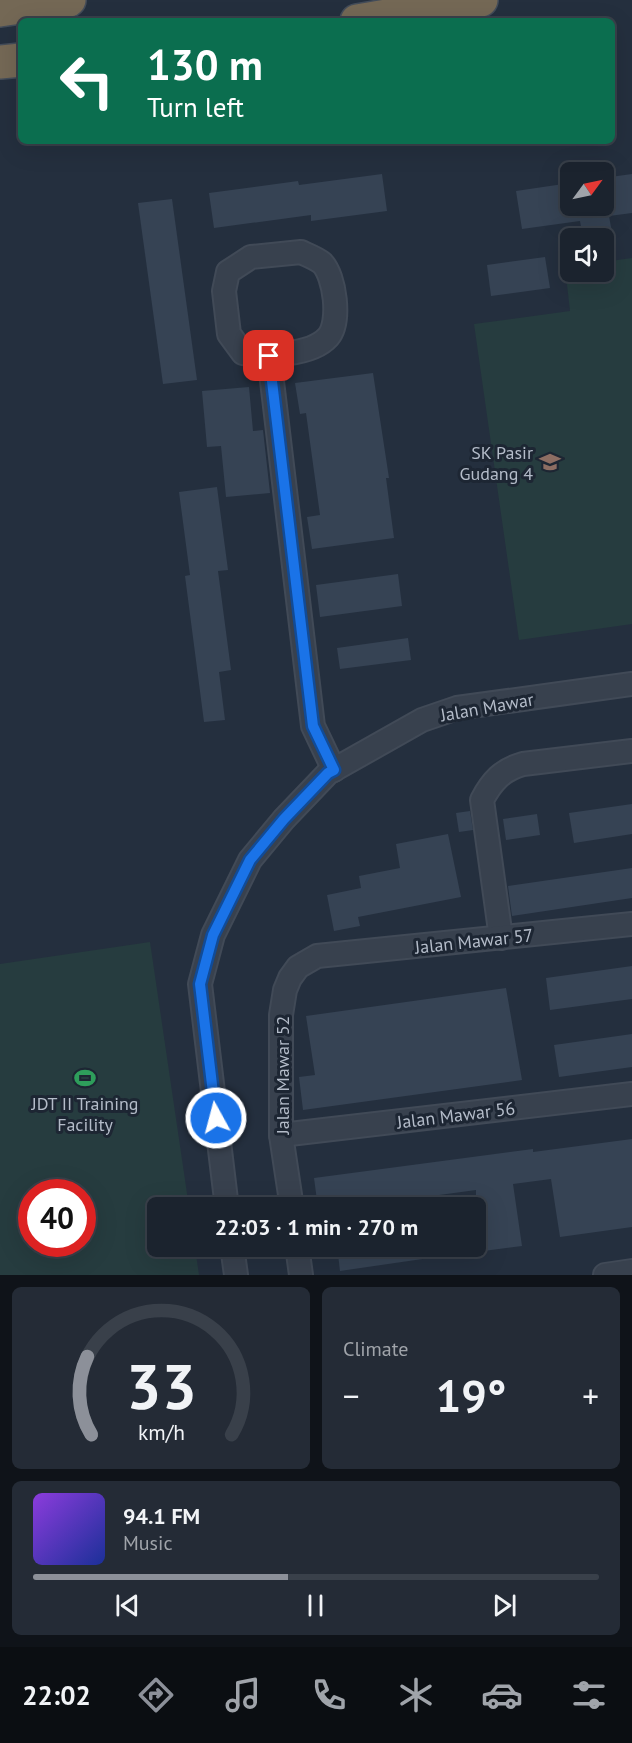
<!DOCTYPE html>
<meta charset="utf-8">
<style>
body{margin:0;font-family:"PT Sans",sans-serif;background:#242b36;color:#f1f3f6;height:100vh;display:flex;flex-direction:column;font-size:22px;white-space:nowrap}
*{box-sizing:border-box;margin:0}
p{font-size:20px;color:#a0a4aa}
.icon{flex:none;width:33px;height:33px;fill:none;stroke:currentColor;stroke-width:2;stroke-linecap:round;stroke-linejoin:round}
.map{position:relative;height:1275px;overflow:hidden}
.panel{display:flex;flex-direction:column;gap:12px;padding:12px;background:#0f1319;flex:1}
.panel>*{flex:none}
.hud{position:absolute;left:18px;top:18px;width:597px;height:126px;border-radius:9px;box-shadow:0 6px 24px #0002,0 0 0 2px #39404a;background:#0b6e4f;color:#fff;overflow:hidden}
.needle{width:39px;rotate:57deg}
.fabs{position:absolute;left:560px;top:162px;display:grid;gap:12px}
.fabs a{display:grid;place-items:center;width:54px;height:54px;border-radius:9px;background:#1b232e;box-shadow:0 6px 24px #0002,0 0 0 2px #39404a;font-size:30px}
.speed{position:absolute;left:18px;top:1179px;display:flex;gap:12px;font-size:30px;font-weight:700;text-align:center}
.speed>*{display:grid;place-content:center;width:78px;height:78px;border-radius:50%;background:#1b232e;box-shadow:0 6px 24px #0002,0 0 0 2px #39404a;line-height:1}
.speed .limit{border:9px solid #d22;background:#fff;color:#111}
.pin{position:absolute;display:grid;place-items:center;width:51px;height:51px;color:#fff;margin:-26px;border-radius:12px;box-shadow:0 3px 9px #0006}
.me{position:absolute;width:66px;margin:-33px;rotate:353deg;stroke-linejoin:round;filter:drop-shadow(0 0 4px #0008)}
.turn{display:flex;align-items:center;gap:21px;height:126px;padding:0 30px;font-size:27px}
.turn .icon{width:78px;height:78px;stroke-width:2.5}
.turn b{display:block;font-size:42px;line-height:51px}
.big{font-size:45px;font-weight:800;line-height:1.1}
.panel .tile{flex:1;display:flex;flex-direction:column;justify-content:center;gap:9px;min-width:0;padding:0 21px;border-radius:9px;background:#242b36}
.panel .dial{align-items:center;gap:0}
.dial svg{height:156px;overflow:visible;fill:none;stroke:#39404a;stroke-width:7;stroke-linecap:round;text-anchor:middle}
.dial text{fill:#f1f3f6;stroke:none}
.song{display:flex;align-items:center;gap:18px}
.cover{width:72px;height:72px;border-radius:9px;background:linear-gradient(135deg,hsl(270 70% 55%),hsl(230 70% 35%))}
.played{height:6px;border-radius:3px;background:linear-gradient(90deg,#8c9099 45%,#39404a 45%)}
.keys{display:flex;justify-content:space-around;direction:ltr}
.heat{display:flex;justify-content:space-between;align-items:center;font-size:33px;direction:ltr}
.panel .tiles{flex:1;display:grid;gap:12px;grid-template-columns:1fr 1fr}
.tile:last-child{grid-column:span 2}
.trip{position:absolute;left:147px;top:1197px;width:339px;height:60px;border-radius:9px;background:#1b232e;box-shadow:0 6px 24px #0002,0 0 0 2px #39404a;font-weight:800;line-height:60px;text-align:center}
.tabs{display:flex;height:96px;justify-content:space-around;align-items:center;background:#0b0e12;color:#a0a4aa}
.tabs .icon{width:42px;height:42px}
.tabs .on{color:#8c9099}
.tabs b{font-size:27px;color:#f1f3f6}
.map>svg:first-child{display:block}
</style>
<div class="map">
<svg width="632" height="1275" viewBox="0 0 632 1275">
<rect width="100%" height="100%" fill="#242f3e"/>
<g fill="#263c3f" fill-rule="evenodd">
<polygon points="632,258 632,624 519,640 474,324 570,311 565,267 570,266 570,272 603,272 603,262"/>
<path d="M150,942L189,1207L158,1208V1246L195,1247L199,1275H0V964ZM32,1192H82V1244H32Z"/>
</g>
<g fill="#364354">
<polygon points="382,174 387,211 311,221 311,215 214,228 209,193 298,181 299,185"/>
<polygon points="632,174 632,213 609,216 613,238 583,238 580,221 522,229 516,191 570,183 570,206 603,206 603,178"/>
<polygon points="172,199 197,380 163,384 138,203"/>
<polygon points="545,257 550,288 491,296 487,265"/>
<polygon points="373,373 389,478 386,478 394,538 312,549 307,517 320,515 306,413 300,414 295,383"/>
<polygon points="249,387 253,431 263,430 270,493 226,497 221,446 207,447 202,391"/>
<polygon points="217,487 228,570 218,571 231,670 219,672 225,720 204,722 185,576 190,575 179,492"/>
<polygon points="398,574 402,606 320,617 316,585"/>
<polygon points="408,638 411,660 340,669 337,648"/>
<polygon points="632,804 632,834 574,843 569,813"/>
<polygon points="470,811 473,830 459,832 456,813"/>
<polygon points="537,814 540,835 506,840 503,819"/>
<polygon points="448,834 461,897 358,917 360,926 334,931 327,895 361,888 359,876 400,868 396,844"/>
<polygon points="632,868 632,898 512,916 508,886"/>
<polygon points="632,966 632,999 550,1010 546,978"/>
<polygon points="506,988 522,1080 303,1110 299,1077 315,1075 306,1016"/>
<polygon points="632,1034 632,1067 559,1077 554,1045"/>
<polygon points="632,1139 632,1227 560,1237 551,1179 513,1184 522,1246 476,1252 476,1190 344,1208 318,1208 314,1178 533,1149 533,1152"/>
<polygon points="337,1246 442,1246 443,1256 340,1271"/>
</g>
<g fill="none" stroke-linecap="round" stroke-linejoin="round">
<defs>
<g id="minor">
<path d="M301,252C307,255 316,258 322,263C335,276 341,322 328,337C311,356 266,356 243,353L229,334L224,291L228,272L251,257Z"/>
<polyline points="269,356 313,726 334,770"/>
<path d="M501,938L482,800C492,781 502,770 523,764L632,751"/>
<polyline points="281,1135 632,1094"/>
<polyline points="227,1208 200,984 213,935 250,860 284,819 328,773 422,720 457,708 632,684"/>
<polyline points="292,1208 281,1135 281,1015 285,990 290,978 298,967 317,956 632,924"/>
<polyline points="232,1246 236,1275"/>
<polyline points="297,1246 301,1275"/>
<polyline points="605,1275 632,1271"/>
</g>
<g id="highway">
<polyline points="0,10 69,0"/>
<polyline points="357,21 481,0"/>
<polyline points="0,62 21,60"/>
</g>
</defs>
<use href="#minor" stroke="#414a57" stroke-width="26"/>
<use href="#highway" stroke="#434c59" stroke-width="36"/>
<use href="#minor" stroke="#38414e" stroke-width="22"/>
<use href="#highway" stroke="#746855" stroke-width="33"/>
</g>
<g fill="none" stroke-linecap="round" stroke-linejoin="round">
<defs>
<polyline id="route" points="216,1118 200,984 213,935 250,860 284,819 328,773 334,770 313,726 269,356"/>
</defs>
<use href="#route" stroke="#114b97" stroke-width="15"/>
<use href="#route" stroke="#1a73e8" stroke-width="10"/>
</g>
<defs>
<symbol id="school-bare" viewBox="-9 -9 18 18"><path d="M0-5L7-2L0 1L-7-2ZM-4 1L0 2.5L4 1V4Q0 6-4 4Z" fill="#8d6e63" stroke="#1d2633" stroke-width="2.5" paint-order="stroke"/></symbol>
<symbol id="stadium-bare" viewBox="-9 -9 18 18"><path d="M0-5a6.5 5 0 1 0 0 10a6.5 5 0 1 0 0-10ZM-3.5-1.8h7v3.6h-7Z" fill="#2e9e5b" stroke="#1d2633" stroke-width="2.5" paint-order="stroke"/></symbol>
</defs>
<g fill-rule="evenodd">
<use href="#school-bare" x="535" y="447" width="30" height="30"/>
<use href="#stadium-bare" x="70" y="1063" width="30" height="30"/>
</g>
<g text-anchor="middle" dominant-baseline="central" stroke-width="6" stroke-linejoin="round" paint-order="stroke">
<g font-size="18" fill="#b4bcc9" stroke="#1d2633" text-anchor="end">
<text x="533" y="452">SK Pasir<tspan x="533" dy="21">Gudang 4</tspan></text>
<text x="85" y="1103" text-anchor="middle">JDT II Training<tspan x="85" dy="21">Facility</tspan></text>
</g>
<g font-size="18" fill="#b4bcc9" stroke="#1d2633">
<text transform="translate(487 707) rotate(-10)">Jalan Mawar</text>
<text transform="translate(474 941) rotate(-6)">Jalan Mawar 57</text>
<text transform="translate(282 1075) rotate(-90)">Jalan Mawar 52</text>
<text transform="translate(456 1115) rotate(-7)">Jalan Mawar 56</text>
</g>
</g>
</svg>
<div class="fabs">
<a><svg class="needle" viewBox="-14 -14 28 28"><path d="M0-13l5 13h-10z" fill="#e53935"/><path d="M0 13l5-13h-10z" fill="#a0a4aa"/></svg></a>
<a><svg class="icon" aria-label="sound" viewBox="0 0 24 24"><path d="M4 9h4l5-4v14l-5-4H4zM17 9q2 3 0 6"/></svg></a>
</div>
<div class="speed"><div class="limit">40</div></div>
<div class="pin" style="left:269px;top:356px;background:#d93025"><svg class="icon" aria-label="arrive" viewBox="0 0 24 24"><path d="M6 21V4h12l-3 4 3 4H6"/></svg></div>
<svg class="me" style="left:216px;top:1118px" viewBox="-20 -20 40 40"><circle r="17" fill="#1a73e8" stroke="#fff" stroke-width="3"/><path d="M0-11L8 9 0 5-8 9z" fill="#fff"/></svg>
<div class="trip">22:03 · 1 min · 270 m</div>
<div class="hud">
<div class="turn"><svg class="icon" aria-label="left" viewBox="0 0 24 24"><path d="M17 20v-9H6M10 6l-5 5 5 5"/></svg><div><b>130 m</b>Turn left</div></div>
</div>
</div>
<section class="panel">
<div class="tiles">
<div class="tile dial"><svg viewBox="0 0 100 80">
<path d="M14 69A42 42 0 1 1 86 69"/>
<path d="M14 69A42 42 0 0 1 12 29" stroke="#8c9099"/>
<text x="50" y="56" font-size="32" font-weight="700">33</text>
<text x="50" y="72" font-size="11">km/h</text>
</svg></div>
<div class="tile"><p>Climate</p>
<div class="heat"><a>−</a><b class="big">19°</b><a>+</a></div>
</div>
<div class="tile">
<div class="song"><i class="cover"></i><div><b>94.1 FM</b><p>Music</p></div></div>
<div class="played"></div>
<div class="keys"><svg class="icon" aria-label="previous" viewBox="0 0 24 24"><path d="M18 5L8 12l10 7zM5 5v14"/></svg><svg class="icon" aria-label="pause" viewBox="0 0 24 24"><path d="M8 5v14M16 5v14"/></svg><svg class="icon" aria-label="next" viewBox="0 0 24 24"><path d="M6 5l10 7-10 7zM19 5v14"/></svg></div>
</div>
</div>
</section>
<nav class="tabs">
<b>22:02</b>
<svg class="icon on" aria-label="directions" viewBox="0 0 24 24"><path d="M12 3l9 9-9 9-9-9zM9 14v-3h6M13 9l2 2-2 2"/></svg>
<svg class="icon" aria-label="music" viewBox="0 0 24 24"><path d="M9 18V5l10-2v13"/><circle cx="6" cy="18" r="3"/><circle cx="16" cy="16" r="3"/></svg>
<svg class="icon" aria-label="phone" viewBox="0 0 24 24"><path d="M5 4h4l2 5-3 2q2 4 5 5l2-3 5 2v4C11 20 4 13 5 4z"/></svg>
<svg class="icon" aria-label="climate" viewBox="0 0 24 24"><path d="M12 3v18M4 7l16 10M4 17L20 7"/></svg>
<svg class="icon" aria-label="car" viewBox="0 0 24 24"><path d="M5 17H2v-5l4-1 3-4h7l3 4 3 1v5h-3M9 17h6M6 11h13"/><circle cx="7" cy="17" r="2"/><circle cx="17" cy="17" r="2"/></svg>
<svg class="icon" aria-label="filters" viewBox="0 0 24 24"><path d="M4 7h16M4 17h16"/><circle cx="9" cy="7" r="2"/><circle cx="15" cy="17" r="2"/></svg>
</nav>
